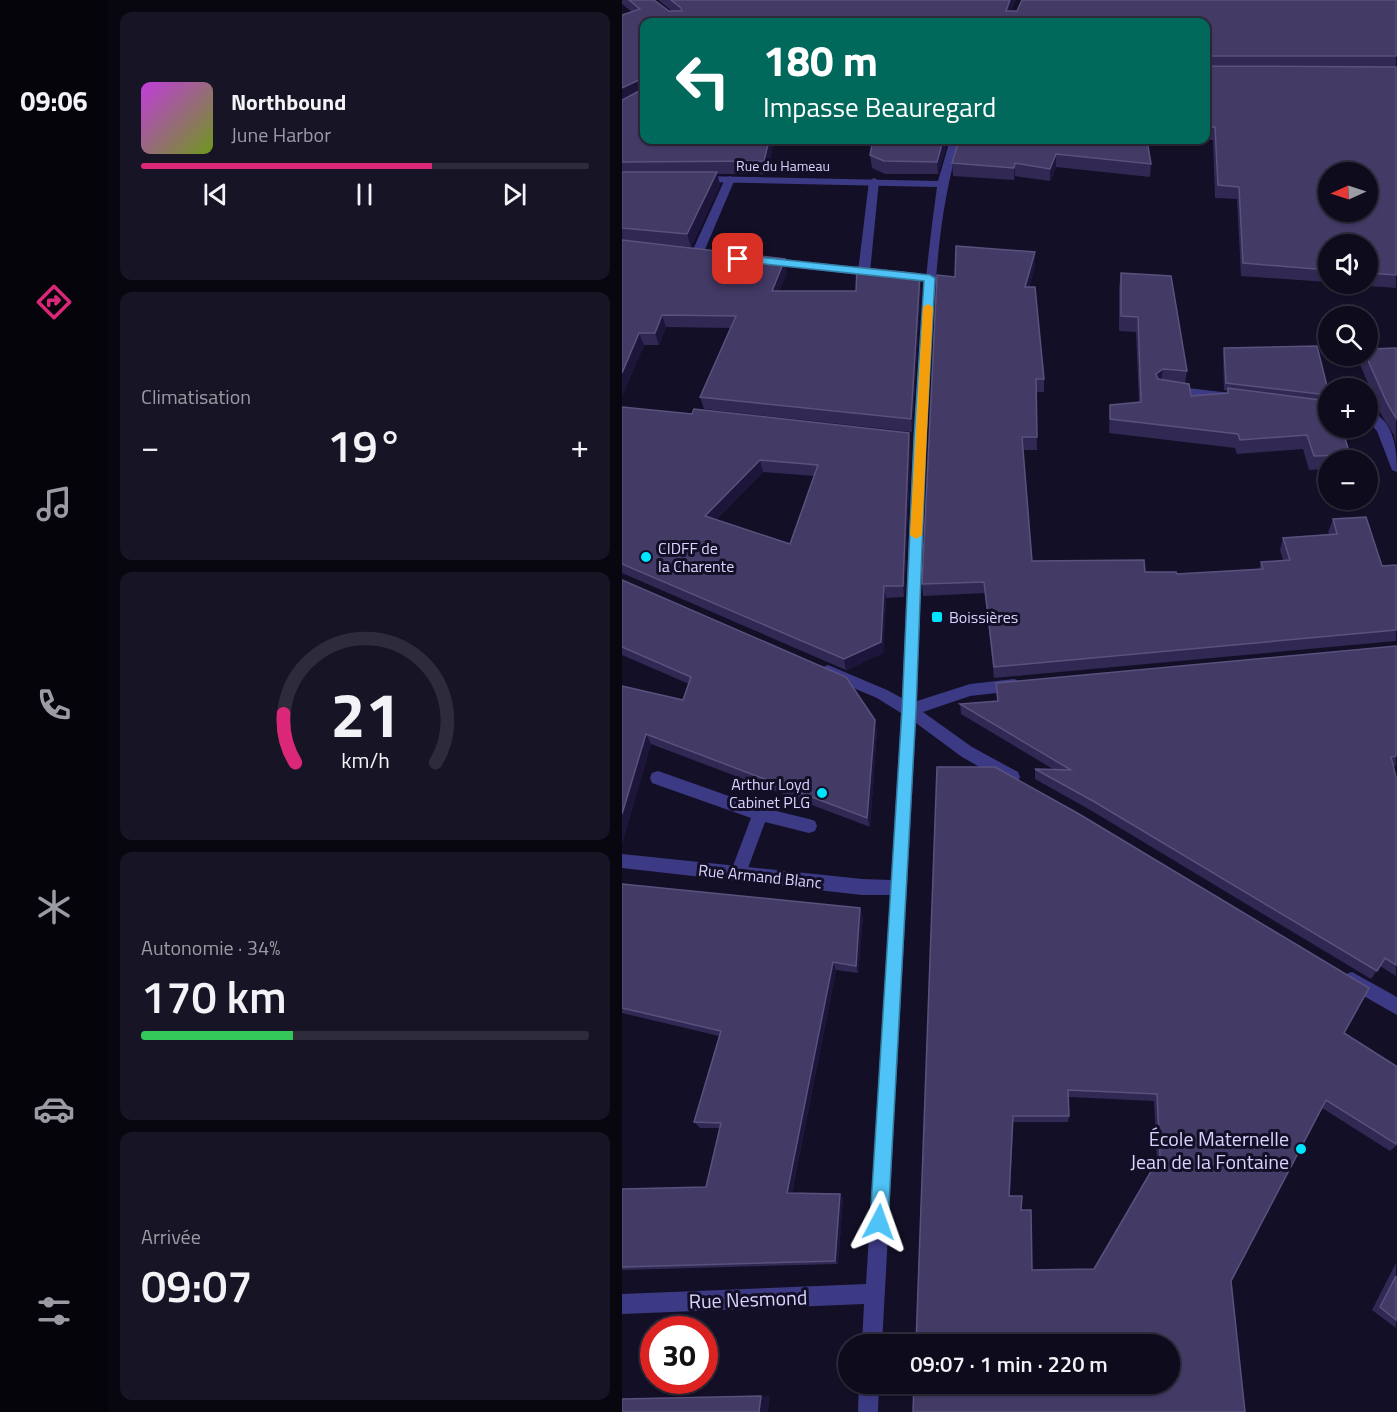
<!DOCTYPE html>
<html lang="fr">
<meta charset="utf-8">
<style>
body{margin:0;font-family:"Titillium Web",sans-serif;background:#171425;color:#f1f3f6;height:100vh;display:flex;flex-direction:column;font-size:22px;white-space:nowrap}
*{box-sizing:border-box;margin:0}
p{font-size:20px;color:#9b9ba3}
.icon{flex:none;width:33px;height:33px;fill:none;stroke:currentColor;stroke-width:2;stroke-linecap:round;stroke-linejoin:round}
.map{position:relative;flex:1;overflow:hidden}
.panel{display:flex;flex-direction:column;gap:12px;padding:12px;background:#08060f;width:514px}
.panel>*{flex:none}
.top-card{position:absolute;left:18px;top:18px;width:570px;height:126px;border-radius:12px;box-shadow:0 2px 4px #0004,0 0 0 2px #2e2b3b;background:#00695c;color:#fff;overflow:hidden}
.needle{width:39px;rotate:267deg}
.buttons{position:absolute;left:696px;top:162px;display:grid;gap:12px}
.buttons a{display:grid;place-items:center;width:60px;height:60px;border-radius:50%;background:#0e0b1c;box-shadow:0 2px 4px #0004,0 0 0 2px #2e2b3b;font-size:30px}
.speed{position:absolute;left:18px;top:1316px;display:flex;gap:12px;font-size:30px;font-weight:700;text-align:center}
.speed>*{display:grid;place-content:center;width:78px;height:78px;border-radius:50%;background:#0e0b1c;box-shadow:0 2px 4px #0004,0 0 0 2px #2e2b3b;line-height:1}
.speed .limit{border:9px solid #d22;background:#fff;color:#111}
.pin{position:absolute;display:grid;place-items:center;width:51px;height:51px;color:#fff;margin:-26px;border-radius:12px;box-shadow:0 3px 9px #0006}
.me{position:absolute;width:66px;margin:-33px;rotate:4deg;stroke-linejoin:round;filter:drop-shadow(0 0 4px #0008)}
.turn{display:flex;align-items:center;gap:21px;height:126px;padding:0 24px;font-size:27px}
.turn .icon{width:78px;height:78px;stroke-width:2.5}
.turn b{display:block;font-size:42px;line-height:51px}
.big{font-size:45px;font-weight:600;line-height:1.1}
.panel .widget{flex:1;display:flex;flex-direction:column;justify-content:center;gap:9px;min-width:0;padding:0 21px;border-radius:12px;background:#171425}
.panel .dial{align-items:center;gap:0}
.dial svg{height:156px;overflow:visible;fill:none;stroke:#2e2b3b;stroke-width:7;stroke-linecap:round;text-anchor:middle}
.dial text{fill:#f1f3f6;stroke:none}
.song{display:flex;align-items:center;gap:18px}
.cover{width:72px;height:72px;border-radius:9px;background:linear-gradient(135deg,hsl(290 70% 55%),hsl(80 70% 35%))}
.played{height:6px;border-radius:3px;background:linear-gradient(90deg,#db2777 65%,#2e2b3b 65%)}
.keys{display:flex;justify-content:space-around;direction:ltr}
.heat{display:flex;justify-content:space-between;align-items:center;font-size:33px;direction:ltr}
.charge{height:9px;border-radius:4px;background:linear-gradient(90deg,#34c759 34%,#2e2b3b 0)}
.trip{position:absolute;left:216px;top:1334px;width:342px;height:60px;border-radius:30px;background:#0e0b1c;box-shadow:0 2px 4px #0004,0 0 0 2px #2e2b3b;font-weight:600;line-height:60px;text-align:center}
main{display:flex;flex:1;min-height:0}
.tab-bar{display:flex;flex-direction:column;width:108px;justify-content:space-around;align-items:center;background:#06040b;color:#9b9ba3}
.tab-bar .icon{width:42px;height:42px}
.tab-bar .on{color:#db2777}
.tab-bar b{font-size:27px;color:#f1f3f6}
.map>svg:first-child{display:block}
</style>
<main>
<nav class="tab-bar">
<b>09:06</b>
<svg class="icon on" aria-label="directions" viewBox="0 0 24 24"><path d="M12 3l9 9-9 9-9-9zM9 14v-3h6M13 9l2 2-2 2"/></svg>
<svg class="icon" aria-label="music" viewBox="0 0 24 24"><path d="M9 18V5l10-2v13"/><circle cx="6" cy="18" r="3"/><circle cx="16" cy="16" r="3"/></svg>
<svg class="icon" aria-label="phone" viewBox="0 0 24 24"><path d="M5 4h4l2 5-3 2q2 4 5 5l2-3 5 2v4C11 20 4 13 5 4z"/></svg>
<svg class="icon" aria-label="climate" viewBox="0 0 24 24"><path d="M12 3v18M4 7l16 10M4 17L20 7"/></svg>
<svg class="icon" aria-label="car" viewBox="0 0 24 24"><path d="M5 17H2v-5l4-1 3-4h7l3 4 3 1v5h-3M9 17h6M6 11h13"/><circle cx="7" cy="17" r="2"/><circle cx="17" cy="17" r="2"/></svg>
<svg class="icon" aria-label="filters" viewBox="0 0 24 24"><path d="M4 7h16M4 17h16"/><circle cx="9" cy="7" r="2"/><circle cx="15" cy="17" r="2"/></svg>
</nav>
<section class="panel">
<div class="widget">
<div class="song"><i class="cover"></i><div><b>Northbound</b><p>June Harbor</p></div></div>
<div class="played"></div>
<div class="keys"><svg class="icon" aria-label="previous" viewBox="0 0 24 24"><path d="M18 5L8 12l10 7zM5 5v14"/></svg><svg class="icon" aria-label="pause" viewBox="0 0 24 24"><path d="M8 5v14M16 5v14"/></svg><svg class="icon" aria-label="next" viewBox="0 0 24 24"><path d="M6 5l10 7-10 7zM19 5v14"/></svg></div>
</div>
<div class="widget"><p>Climatisation</p>
<div class="heat"><a>−</a><b class="big">19°</b><a>+</a></div>
</div>
<div class="widget dial"><svg viewBox="0 0 100 80">
<path d="M14 69A42 42 0 1 1 86 69"/>
<path d="M14 69A42 42 0 0 1 8 44" stroke="#db2777"/>
<text x="50" y="56" font-size="32" font-weight="700">21</text>
<text x="50" y="72" font-size="11">km/h</text>
</svg></div>
<div class="widget"><p>Autonomie · 34%</p><b class="big">170 km</b><div class="charge"></div></div>
<div class="widget"><p>Arrivée</p><b class="big">09:07</b></div>
</section>
<div class="map">
<svg width="775" height="1412" viewBox="0 0 775 1412">
<rect width="100%" height="100%" fill="#130f26"/>
<g fill="none" stroke-linecap="round" stroke-linejoin="round">
<g fill="#3d3a85" fill-rule="evenodd">
<polygon points="108,176 113,179 81,254 79,257 71,257 69,254 103,179"/>
<polygon points="252,178 257,181 248,272 242,276 236,272 247,181"/>
<polygon points="549,386 608,393 614,397 608,401 545,393 543,390 545,387"/>
<path d="M746,411C772,418 775,449 775,472L770,470L755,431L746,421Z"/>
<polygon points="36,771 138,807 187,819 193,821 195,826 193,831 187,833 143,822 122,879 116,882 110,879 108,874 129,818 30,783 28,778 30,773"/>
</g>
<g fill="#3d3a85" fill-rule="evenodd">
<path d="M328,140H338C315,214 313,292 308,369C302,480 299,590 295,701L348,684L392,679L397,681L399,685L397,689L392,691L348,696L301,712L350,747L396,772L398,777L396,782L390,784L384,782L340,757L294,723L260,1344H240L242,1304L0,1314V1294L244,1284L268,895H240L0,868V854L240,879L269,880L279,713L255,698L201,675L199,671L201,667L206,665L265,690L280,698C288,528 291,356 315,187L78,182L73,179L78,176L316,181Z"/>
<polygon points="144,257 254,269 260,273 254,277 140,264 140,258"/>
<polygon points="730,972 775,997 775,1015 724,986 721,980 724,974"/>
<polygon points="237,1383 257,1383 256,1412 236,1412"/>
</g>
</g>
<g fill="#312854" fill-rule="evenodd">
<polygon points="0,0 32,0 47,11 50,11 36,0 394,0 389,11 774,0 774,288 720,284 746,284 746,244 706,244 706,282 619,276 615,199 593,198 591,140 525,140 529,164 528,177 434,167 428,181 393,176 392,180 331,176 330,163 337,140 584,140 584,22 22,22 152,140 145,174 95,174 98,185 69,247 0,240 0,15 10,12 0,4"/>
<polygon points="326,140 316,174 263,174 250,168 248,155"/>
<polygon points="0,240 165,272 157,291 234,291 299,286 290,432 82,409 78,397 108,328 44,327 37,345 22,345 0,396"/>
<polygon points="413,266 407,287 422,379 422,392 414,392 415,450 401,450 410,561 555,574 637,570 639,562 661,560 658,550 661,538 707,534 706,532 711,519 760,566 774,565 774,641 372,678 363,593 301,596 300,584 333,277"/>
<polygon points="499,273 565,371 563,383 569,396 605,393 605,391 602,390 601,355 602,348 706,390 706,401 728,455 725,460 706,460 706,469 687,470 681,449 615,454 613,448 487,433 488,405 517,402 514,332 497,331 497,288"/>
<polygon points="774,348 774,445 772,435 760,416 737,362 739,356 746,356"/>
<path d="M0,407L289,445L282,597L264,598L261,653L224,670L0,573ZM141,472L192,476L168,544L94,520Z"/>
<polygon points="0,580 255,730 248,827 29,744 0,843 0,686 61,700 67,684 0,655"/>
<polygon points="774,646 774,766 771,766 774,777 774,976 758,966 749,979 470,811 413,779 413,769 431,769 339,714 338,704 375,701 374,683"/>
<path d="M315,767L722,1033L774,1066V1146L768,1151L700,1108L609,1281L294,1344ZM446,1097L532,1101L535,1161L472,1269L410,1270L399,1210L388,1196L391,1122H446L447,1116Z"/>
<polygon points="0,884 241,916 236,973 214,970 170,1193 221,1198 216,1264 0,1270 0,1189 84,1187 98,1128 78,1128 72,1122 97,1036 0,1013"/>
<polygon points="774,1263 774,1328 750,1310"/>
</g>
<g fill="#1d163a">
<polygon points="388,0 394,0 384,22 384,11"/>
<polygon points="19,79 22,92 0,103 0,88"/>
<polygon points="147,140 152,140 145,174 142,161"/>
<polygon points="321,140 326,140 316,174 315,162"/>
<polygon points="434,154 434,167 428,181 428,169"/>
<polygon points="393,163 393,176 392,180 392,168"/>
<polygon points="95,172 98,185 69,247 65,234"/>
<polygon points="413,252 413,266 403,300 403,287"/>
<polygon points="163,259 165,272 152,304 150,291"/>
<polygon points="298,274 299,286 290,432 289,419"/>
<polygon points="40,315 44,327 37,345 33,333"/>
<polygon points="17,333 22,345 0,396 0,373"/>
<polygon points="541,369 539,383 534,374"/>
<polygon points="287,433 289,445 282,597 281,586"/>
<polygon points="138,460 141,472 87,527 83,516"/>
<polygon points="262,586 264,598 261,653 224,670 222,659"/>
<polygon points="253,720 255,730 248,827 245,818"/>
<polygon points="24,734 29,744 0,843 0,814"/>
<polygon points="238,908 241,916 236,973 234,966"/>
<polygon points="211,962 214,970 169,1197 165,1193"/>
<polygon points="218,1194 221,1198 216,1264 213,1261"/>
<polygon points="139,1396 148,1396 146,1412 137,1412"/>
</g>
<g fill="#433a66" stroke="#5a527e" stroke-width="1.5" fill-rule="evenodd">
<path d="M7,0H32L47,11H60L59,8L49,0H388L384,11H395L400,0H774V56H586L584,58V66L774,67V275L746,273V244H706V270L621,263L617,187L596,185L593,127H584V22H22V140H147L142,161L0,162V100L19,90V79L0,88V15L18,9ZM706,172H746V212H706Z"/>
<polygon points="251,140 321,140 315,162 262,161 248,155"/>
<polygon points="337,140 525,140 529,164 434,154 428,169 393,163 392,168 330,163"/>
<polygon points="0,172 95,172 65,234 0,228"/>
<polygon points="0,240 163,259 150,291 234,291 235,267 298,274 289,419 78,397 114,316 40,315 33,333 17,333 0,373"/>
<polygon points="334,246 413,252 403,287 413,287 422,379 414,379 415,437 400,437 410,561 522,560 523,572 554,572 555,574 641,569 639,562 668,560 661,538 715,534 711,519 744,517 760,566 774,565 774,630 372,667 362,582 300,584 315,275 333,277"/>
<polygon points="499,273 549,276 565,371 541,369 534,374 536,379 567,384 569,396 606,393 606,388 706,401 706,428 720,428 728,455 692,456 685,435 618,440 616,434 488,419 488,405 519,402 516,317 499,316"/>
<polygon points="695,346 706,390 706,395 604,383 602,348"/>
<polygon points="774,348 774,418 765,403 744,356 746,356 746,349"/>
<path d="M0,407L70,414L72,409L287,433L281,586H262L259,642L222,659L0,564ZM138,460L196,465L168,544L83,516Z"/>
<polygon points="0,580 224,677 253,720 245,818 24,734 0,814 0,686 61,700 69,677 0,647"/>
<polygon points="774,646 774,756 769,757 774,777 774,965 763,958 755,971 471,801 413,769 449,770 338,704 376,701 374,683"/>
<path d="M315,767H373L457,814L747,988L722,1033L774,1066V1144L704,1100L609,1281L623,1412H291L292,1383H548V1344H294ZM446,1090L535,1094L538,1156L472,1269L410,1270L409,1210H399L400,1196H387L391,1116H447Z"/>
<polygon points="0,884 238,908 234,966 211,962 165,1193 218,1194 213,1261 0,1267 0,1189 84,1187 99,1123 72,1122 99,1031 0,1008"/>
<polygon points="774,1276 774,1320 758,1307"/>
<polygon points="139,1396 137,1412 0,1412 0,1399"/>
</g>
<polygon fill="#4fc3f7" stroke="#337fa1" stroke-width="1.5" points="116,255 308,275 313,278 304,439 294,710 266,1222 263,1228 257,1231 251,1228 248,1222 280,710 292,439 302,281 113,261 111,259"/>
<polygon fill="#f59e0b" points="306,304 311,307 300,535 294,539 288,535 301,307"/>
<g fill="#00e5ff" stroke="#130f26" stroke-width="2">
<circle cx="24" cy="557" r="6"/>
<rect x="309" y="611" width="12" height="12" rx="3"/>
<circle cx="200" cy="793" r="6"/>
<circle cx="679" cy="1149" r="6"/>
</g>
<g text-anchor="middle" dominant-baseline="central" stroke-width="6" stroke-linejoin="round" paint-order="stroke">
<g font-size="14" fill="#d9d4ff" stroke="#130f26">
<text x="161" y="165">Rue du Hameau</text>
</g>
<g font-size="16" fill="#d9d4ff" stroke="#130f26" text-anchor="start">
<text x="36" y="548">CIDFF de<tspan x="36" dy="18">la Charente</tspan></text>
<text x="327" y="617">Boissières</text>
<text x="188" y="784" text-anchor="end">Arthur Loyd<tspan x="188" dy="18">Cabinet PLG</tspan></text>
</g>
<g font-size="16" fill="#d9d4ff" stroke="#130f26">
<text transform="translate(138 876) rotate(6)">Rue Armand Blanc</text>
</g>
<g font-size="20" fill="#d9d4ff" stroke="#130f26" text-anchor="end">
<text x="667" y="1138">École Maternelle<tspan x="667" dy="23">Jean de la Fontaine</tspan></text>
</g>
<g font-size="20" fill="#d9d4ff" stroke="#130f26">
<text transform="translate(126 1299) rotate(-2)">Rue Nesmond</text>
</g>
</g>
</svg>
<div class="buttons">
<a><svg class="needle" viewBox="-14 -14 28 28"><path d="M0-13l5 13h-10z" fill="#e53935"/><path d="M0 13l5-13h-10z" fill="#9b9ba3"/></svg></a>
<a><svg class="icon" aria-label="sound" viewBox="0 0 24 24"><path d="M4 9h4l5-4v14l-5-4H4zM17 9q2 3 0 6"/></svg></a>
<a><svg class="icon" aria-label="search" viewBox="0 0 24 24"><circle cx="10" cy="10" r="6"/><path d="M15 15l6 6"/></svg></a>
<a>+</a>
<a>−</a>
</div>
<div class="speed"><div class="limit">30</div></div>
<div class="pin" style="left:116px;top:259px;background:#d93025"><svg class="icon" aria-label="arrive" viewBox="0 0 24 24"><path d="M6 21V4h12l-3 4 3 4H6"/></svg></div>
<svg class="me" style="left:257px;top:1222px" viewBox="-20 -20 40 40"><path d="M0-17L14 15 0 8-14 15z" fill="#4fc3f7" stroke="#fff" stroke-width="4"/></svg>
<div class="trip">09:07 · 1 min · 220 m</div>
<div class="top-card">
<div class="turn"><svg class="icon" aria-label="left" viewBox="0 0 24 24"><path d="M17 20v-9H6M10 6l-5 5 5 5"/></svg><div><b>180 m</b>Impasse Beauregard</div></div>
</div>
</div>
</main>
